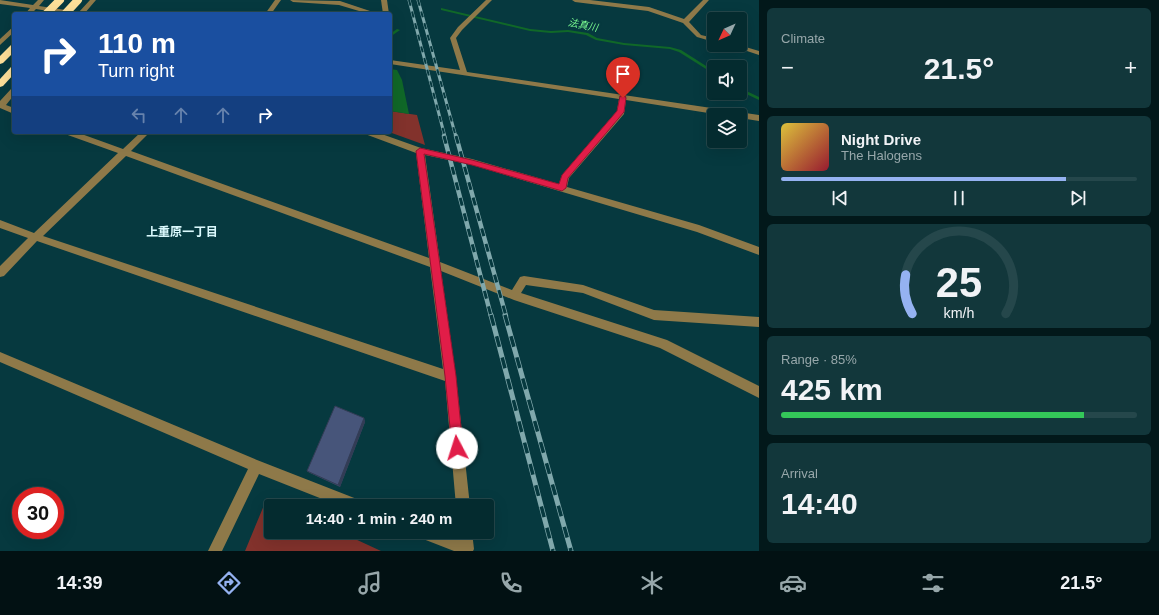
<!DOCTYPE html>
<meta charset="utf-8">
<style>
body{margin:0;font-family:Arial,"Noto Sans JP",sans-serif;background:#12373b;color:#f1f3f6;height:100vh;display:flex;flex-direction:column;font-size:15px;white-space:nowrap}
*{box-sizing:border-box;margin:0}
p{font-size:13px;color:#97a7aa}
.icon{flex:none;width:22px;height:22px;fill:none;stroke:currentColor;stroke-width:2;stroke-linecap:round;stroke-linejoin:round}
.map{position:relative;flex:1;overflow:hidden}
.details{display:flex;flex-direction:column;gap:8px;padding:8px;background:#02181a;width:400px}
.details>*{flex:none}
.top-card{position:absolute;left:12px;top:12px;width:380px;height:122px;border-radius:4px;box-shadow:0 4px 16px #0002,0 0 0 1px #25474b;background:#1a4fa0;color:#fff;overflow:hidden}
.needle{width:26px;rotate:226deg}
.tools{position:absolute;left:707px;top:12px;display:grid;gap:8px}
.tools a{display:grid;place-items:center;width:40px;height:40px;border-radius:4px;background:#042b2f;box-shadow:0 4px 16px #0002,0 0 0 1px #25474b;font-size:20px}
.speed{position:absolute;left:12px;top:487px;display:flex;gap:8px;font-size:20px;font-weight:700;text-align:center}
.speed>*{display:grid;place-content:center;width:52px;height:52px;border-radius:50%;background:#042b2f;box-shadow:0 4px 16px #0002,0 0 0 1px #25474b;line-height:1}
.speed .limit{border:6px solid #d22;background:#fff;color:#111}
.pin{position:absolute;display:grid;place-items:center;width:34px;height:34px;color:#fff;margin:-41px -17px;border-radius:50% 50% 50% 0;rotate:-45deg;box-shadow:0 0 4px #0007}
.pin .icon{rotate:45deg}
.me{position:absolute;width:44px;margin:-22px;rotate:355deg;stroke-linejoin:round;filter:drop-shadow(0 0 3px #0008)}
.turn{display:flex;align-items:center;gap:14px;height:84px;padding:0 20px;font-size:18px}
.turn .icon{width:52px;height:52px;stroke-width:2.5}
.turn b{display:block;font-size:28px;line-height:34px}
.lanes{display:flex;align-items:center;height:38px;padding:0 20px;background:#0003;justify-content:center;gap:20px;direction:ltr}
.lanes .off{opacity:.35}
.big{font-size:30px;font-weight:600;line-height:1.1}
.details .widget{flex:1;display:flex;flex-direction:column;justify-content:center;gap:6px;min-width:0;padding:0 14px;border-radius:6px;background:#12373b}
.details .dial{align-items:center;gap:0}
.dial svg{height:104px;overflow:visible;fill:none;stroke:#25474b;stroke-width:7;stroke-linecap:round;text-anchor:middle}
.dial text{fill:#f1f3f6;stroke:none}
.song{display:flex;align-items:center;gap:12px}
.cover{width:48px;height:48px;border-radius:6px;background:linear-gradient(135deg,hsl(50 70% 55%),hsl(350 70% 35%))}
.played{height:4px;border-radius:2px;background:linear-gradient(90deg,#95b2f1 80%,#25474b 80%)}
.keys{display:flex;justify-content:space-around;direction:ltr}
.heat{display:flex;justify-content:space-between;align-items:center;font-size:22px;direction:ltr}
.charge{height:6px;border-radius:3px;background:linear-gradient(90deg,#34c759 85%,#25474b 0)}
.trip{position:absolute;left:264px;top:499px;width:230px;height:40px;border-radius:4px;background:#042b2f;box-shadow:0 4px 16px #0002,0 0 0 1px #25474b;font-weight:600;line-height:40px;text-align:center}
.tab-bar{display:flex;height:64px;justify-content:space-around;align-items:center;background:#021113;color:#97a7aa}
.tab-bar .icon{width:28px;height:28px}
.tab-bar .current{color:#95b2f1}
.tab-bar b{font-size:18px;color:#f1f3f6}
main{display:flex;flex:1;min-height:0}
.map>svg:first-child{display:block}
</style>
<main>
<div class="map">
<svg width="759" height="551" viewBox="0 0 759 551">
<rect width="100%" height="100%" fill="#06393f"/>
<g fill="#82322c">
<polygon points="390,111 417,115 425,145 389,132 390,132"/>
<polygon points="267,498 284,506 271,506 271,532 340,532 381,551 245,551"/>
</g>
<polygon fill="#106828" points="390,69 397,70 402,80 409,114 390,111"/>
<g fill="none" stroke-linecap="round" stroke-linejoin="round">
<g fill="#106828" fill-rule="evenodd">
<polygon points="441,8 530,29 551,31 568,30 588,33 597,38 624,43 670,47 681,50 714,71 714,74 679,52 670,49 624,45 596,40 586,35 568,32 551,33 530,31 441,10"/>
<polygon points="397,29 400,30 390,37 390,34"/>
<polygon points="740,88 759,97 759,100 740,91"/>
</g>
<g fill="#8e7949" fill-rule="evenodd">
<polygon points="0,0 33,5 38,0 44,0 39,6 79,12 90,0 96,0 84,14 66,14 36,9 31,14 25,14 30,8 0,4"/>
<polygon points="275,0 281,0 271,14 265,14"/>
<polygon points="290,0 340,1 379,14 369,14 339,5 293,2"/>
<polygon points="381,0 387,0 389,14 383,14"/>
<path d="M486,0H492L462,30L456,38L467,72L759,115V121L740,118V115H721L626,100L624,114L569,178L567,187L699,225L759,247V255L697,232L472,165L425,155L440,262L512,290L520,277L524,276L583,285L654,310L759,317V327L654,320L583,293L526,285L521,293L667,340L759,386V398L660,348L514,300L441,271L456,377L470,506H456L445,381L37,241L4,276L0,277V266L28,238L0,228V220L34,233L118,153L65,134L64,132H76L123,149L141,132H150L131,151L429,258L416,153L365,134L364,132H376L421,148L472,159L559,184L562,175L617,111L619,99L390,64V60L460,70L450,38L458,27ZM126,156L430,267L443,369L43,236Z"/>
<polygon points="572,0 590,0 649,7 684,19 703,0 709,0 689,22 701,35 714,38 714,42 697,37 683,23 648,11 575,2"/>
<polygon points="14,26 14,32 0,45 0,39"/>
<polygon points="729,45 739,45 759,51 759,55"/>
<polygon points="11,89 14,89 14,95 6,105 14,108 14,114 0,108 0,101"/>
<polygon points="0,352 257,460 362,501 364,506 340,506 259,474 222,551 208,551 248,469 0,362"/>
<polygon points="416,532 441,532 459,539 458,532 472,532 474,549 473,551 454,551 418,537"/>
</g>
<g fill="#fddf99" fill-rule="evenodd">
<polygon points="11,45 14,45 14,52 3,63 0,64 0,56"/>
<polygon points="14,66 14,74 3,86 0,87 0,79 11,67"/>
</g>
<defs>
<g id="rail-far2">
<polyline points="409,0 445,137"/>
<polyline points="418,0 456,137"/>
</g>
<g id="rail-far1">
<polyline points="444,136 491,316"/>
<polyline points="456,136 506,316"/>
</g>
<g id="rail">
<polyline points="491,315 553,551"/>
<polyline points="505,315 571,551"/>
</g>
</defs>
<use href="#rail-far2" stroke="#80a8ac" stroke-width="3"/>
<use href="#rail-far1" stroke="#80a8ac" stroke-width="4.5"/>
<use href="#rail" stroke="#80a8ac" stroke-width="5"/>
<use href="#rail-far2" stroke="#06393f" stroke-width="2" stroke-dasharray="6" stroke-linecap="butt"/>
<use href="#rail-far1" stroke="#06393f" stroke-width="3" stroke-dasharray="8" stroke-linecap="butt"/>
<use href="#rail" stroke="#06393f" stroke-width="3.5" stroke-dasharray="11" stroke-linecap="butt"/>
<g stroke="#fddf99" stroke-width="8">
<polyline points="46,14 60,0"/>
<polyline points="65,14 78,0"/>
</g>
</g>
<polygon fill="#3d4969" points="364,418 365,422 340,487 310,473 307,471"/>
<polygon fill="#323c55" points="364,418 365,422 340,487 338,485"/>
<polygon fill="#47557a" stroke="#323c55" points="335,406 364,418 338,485 307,471"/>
<polygon fill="#e11d48" stroke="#92132f" points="620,96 625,96 626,98 624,112 568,178 566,188 562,191 472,165 424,154 456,376 463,448 461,453 457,454 453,453 452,448 445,376 416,151 420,148 472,160 559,184 562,175 617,111"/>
<g text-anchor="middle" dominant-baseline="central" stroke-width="4" stroke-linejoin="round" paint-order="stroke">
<g font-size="10" font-style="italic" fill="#7cfe92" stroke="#06393f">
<text transform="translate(583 25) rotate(11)">法真川</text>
</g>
<g font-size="12" font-weight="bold" fill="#d9f8fc" stroke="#06393f">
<text x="182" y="232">上重原一丁目</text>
</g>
</g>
</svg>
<div class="tools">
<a><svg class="needle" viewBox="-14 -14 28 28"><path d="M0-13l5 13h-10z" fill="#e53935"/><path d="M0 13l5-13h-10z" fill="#97a7aa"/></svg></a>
<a><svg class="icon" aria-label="sound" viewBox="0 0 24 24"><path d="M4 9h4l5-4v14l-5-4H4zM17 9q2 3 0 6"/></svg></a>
<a><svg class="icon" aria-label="layers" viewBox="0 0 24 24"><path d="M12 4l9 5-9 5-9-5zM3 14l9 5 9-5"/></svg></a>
</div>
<div class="speed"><div class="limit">30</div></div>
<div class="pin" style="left:623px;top:98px;background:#d93025"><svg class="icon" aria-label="arrive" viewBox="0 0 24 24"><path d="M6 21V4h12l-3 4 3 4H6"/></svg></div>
<svg class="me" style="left:457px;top:448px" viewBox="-20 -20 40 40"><circle r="19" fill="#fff"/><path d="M0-13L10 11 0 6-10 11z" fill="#e11d48"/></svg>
<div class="trip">14:40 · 1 min · 240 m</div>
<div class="top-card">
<div class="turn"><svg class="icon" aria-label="right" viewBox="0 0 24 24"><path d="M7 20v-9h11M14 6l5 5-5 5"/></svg><div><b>110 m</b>Turn right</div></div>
<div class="lanes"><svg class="icon off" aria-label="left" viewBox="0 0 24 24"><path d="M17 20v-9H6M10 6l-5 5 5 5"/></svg><svg class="icon off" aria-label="ahead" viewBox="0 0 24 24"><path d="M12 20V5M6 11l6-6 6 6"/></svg><svg class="icon off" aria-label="ahead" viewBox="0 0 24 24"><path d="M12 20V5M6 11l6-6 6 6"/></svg><svg class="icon" aria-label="right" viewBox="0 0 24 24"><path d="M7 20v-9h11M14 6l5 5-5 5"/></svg></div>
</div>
</div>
<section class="details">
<div class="widget"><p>Climate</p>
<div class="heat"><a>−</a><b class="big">21.5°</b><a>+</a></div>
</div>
<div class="widget">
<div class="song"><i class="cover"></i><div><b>Night Drive</b><p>The Halogens</p></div></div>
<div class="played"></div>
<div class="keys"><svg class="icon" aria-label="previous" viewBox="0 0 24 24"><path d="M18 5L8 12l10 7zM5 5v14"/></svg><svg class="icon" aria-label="pause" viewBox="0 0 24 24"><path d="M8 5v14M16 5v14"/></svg><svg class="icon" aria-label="next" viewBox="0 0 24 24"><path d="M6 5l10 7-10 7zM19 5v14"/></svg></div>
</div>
<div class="widget dial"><svg viewBox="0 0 100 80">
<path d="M14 69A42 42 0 1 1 86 69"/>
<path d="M14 69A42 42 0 0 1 9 39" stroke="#95b2f1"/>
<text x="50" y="56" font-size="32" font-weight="700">25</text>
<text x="50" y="72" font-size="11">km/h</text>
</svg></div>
<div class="widget"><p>Range · 85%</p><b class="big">425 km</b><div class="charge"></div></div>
<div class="widget"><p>Arrival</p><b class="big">14:40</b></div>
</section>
</main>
<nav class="tab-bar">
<b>14:39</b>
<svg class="icon current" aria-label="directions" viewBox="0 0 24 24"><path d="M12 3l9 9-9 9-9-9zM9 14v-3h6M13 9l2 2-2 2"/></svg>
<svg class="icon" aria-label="music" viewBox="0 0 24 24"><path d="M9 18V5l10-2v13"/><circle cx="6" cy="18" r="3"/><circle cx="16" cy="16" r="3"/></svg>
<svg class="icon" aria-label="phone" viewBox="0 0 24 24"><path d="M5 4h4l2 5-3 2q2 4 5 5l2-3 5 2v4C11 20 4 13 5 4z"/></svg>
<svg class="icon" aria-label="climate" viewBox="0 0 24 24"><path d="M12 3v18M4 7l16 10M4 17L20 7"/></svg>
<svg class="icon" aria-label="car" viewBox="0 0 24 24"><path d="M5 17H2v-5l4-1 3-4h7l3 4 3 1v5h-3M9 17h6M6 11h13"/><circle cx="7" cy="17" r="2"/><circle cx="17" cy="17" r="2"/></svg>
<svg class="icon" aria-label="filters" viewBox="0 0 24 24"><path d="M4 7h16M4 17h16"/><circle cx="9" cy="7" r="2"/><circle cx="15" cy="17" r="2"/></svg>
<b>21.5°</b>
</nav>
